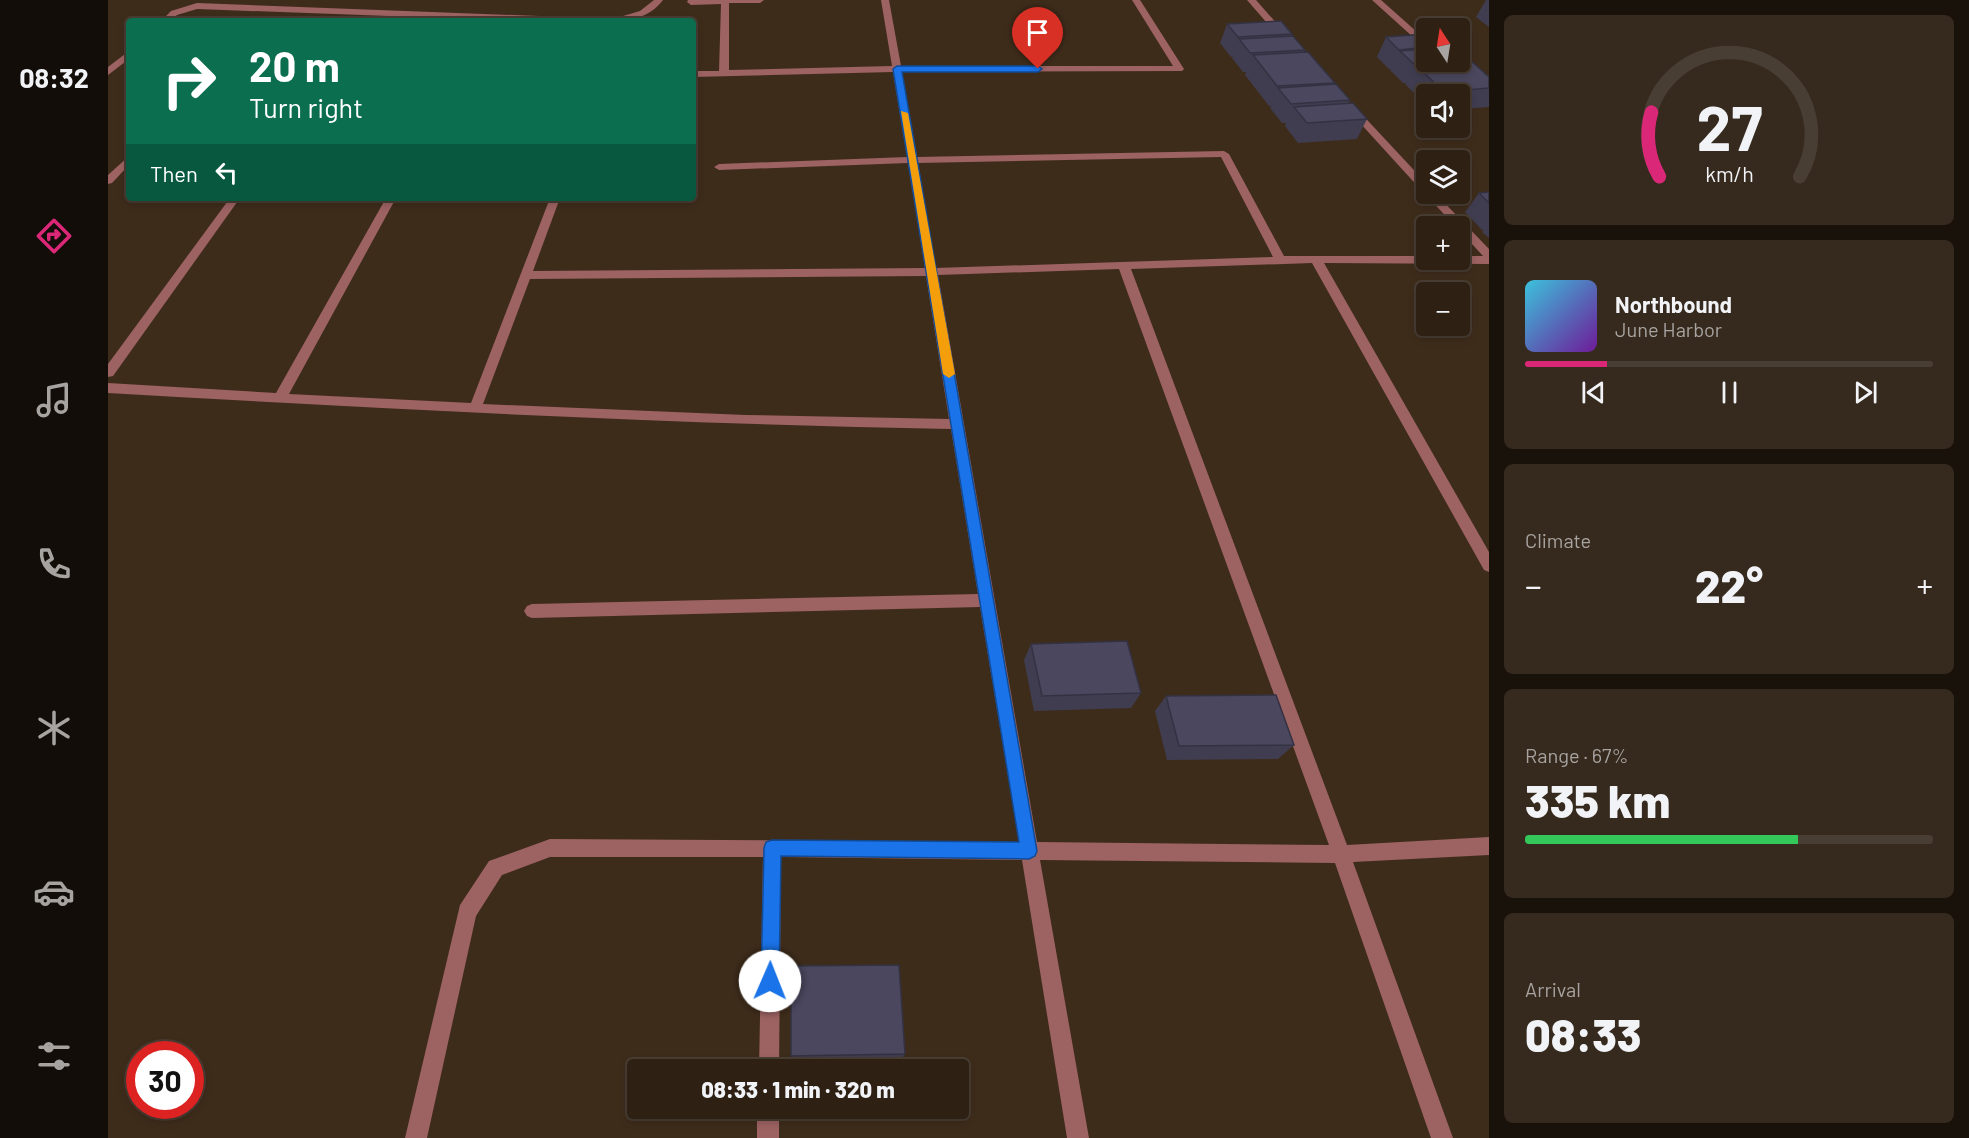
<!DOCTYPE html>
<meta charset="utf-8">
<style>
body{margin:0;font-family:Barlow,sans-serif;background:#36291d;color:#f1f3f6;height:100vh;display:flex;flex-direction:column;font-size:22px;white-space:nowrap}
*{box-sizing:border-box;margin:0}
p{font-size:20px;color:#a7a3a0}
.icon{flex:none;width:33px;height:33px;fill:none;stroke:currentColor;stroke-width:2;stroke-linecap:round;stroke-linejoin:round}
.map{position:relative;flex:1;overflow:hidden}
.drawer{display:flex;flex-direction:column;gap:15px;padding:15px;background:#19120b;width:480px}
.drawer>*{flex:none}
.hud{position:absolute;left:18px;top:18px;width:570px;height:183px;border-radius:6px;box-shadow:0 3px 9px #0003,0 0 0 2px #493e34;background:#0b6e4f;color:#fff;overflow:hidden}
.needle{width:39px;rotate:348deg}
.controls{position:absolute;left:1308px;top:18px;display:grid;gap:12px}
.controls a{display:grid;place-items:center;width:54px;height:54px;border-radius:6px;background:#2e2114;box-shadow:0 3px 9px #0003,0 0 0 2px #493e34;font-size:30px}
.speed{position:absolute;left:18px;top:1041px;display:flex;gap:12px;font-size:30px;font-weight:700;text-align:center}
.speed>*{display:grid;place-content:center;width:78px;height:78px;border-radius:50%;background:#2e2114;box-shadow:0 3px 9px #0003,0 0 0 2px #493e34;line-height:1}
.speed .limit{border:9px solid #d22;background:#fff;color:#111}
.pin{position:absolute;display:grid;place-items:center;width:51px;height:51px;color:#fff;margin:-62px -26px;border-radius:50% 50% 50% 0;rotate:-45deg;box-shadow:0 0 6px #0007}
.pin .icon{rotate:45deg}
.me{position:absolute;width:66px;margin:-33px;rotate:1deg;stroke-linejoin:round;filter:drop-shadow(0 0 4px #0008)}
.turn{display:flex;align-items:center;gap:21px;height:126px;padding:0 24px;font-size:27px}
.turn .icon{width:78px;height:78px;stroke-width:2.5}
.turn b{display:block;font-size:42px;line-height:51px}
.then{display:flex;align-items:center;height:57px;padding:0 24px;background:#0003;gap:12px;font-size:22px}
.big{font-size:45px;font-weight:800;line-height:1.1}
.drawer .tile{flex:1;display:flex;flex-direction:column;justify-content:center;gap:9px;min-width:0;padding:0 21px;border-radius:9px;background:#36291d}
.drawer .dial{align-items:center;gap:0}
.dial svg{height:156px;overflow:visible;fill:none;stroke:#493e34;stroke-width:7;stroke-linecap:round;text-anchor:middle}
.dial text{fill:#f1f3f6;stroke:none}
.song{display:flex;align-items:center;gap:18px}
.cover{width:72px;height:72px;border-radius:9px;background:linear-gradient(135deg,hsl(190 70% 55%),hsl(280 70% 35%))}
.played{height:6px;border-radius:3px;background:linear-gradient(90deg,#db2777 20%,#493e34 20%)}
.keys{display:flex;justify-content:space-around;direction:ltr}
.heat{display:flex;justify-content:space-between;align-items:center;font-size:33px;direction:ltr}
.charge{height:9px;border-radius:4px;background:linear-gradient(90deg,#34c759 67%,#493e34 0)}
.trip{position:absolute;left:519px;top:1059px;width:342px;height:60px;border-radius:6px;background:#2e2114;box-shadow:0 3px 9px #0003,0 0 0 2px #493e34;font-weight:800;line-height:60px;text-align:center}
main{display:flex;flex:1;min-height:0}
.tab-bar{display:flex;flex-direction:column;width:108px;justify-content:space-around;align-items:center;background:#120d08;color:#a7a3a0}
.tab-bar .icon{width:42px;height:42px}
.tab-bar .selected{color:#db2777}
.tab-bar b{font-size:27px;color:#f1f3f6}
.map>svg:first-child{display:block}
</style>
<main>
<nav class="tab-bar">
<b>08:32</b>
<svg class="icon selected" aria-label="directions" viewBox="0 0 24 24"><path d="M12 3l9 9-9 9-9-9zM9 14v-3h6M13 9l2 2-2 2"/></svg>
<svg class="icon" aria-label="music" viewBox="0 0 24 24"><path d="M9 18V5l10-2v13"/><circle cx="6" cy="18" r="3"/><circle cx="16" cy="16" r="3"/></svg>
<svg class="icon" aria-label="phone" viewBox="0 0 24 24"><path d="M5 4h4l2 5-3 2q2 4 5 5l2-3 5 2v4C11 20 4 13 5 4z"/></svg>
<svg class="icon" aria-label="climate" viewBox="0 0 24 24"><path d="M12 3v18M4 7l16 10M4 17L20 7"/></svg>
<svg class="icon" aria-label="car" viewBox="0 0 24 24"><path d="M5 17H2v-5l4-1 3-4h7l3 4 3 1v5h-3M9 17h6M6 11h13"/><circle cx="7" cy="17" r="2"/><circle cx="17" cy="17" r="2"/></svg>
<svg class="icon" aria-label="filters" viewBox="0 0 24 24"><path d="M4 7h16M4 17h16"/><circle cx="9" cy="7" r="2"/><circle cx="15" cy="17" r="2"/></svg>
</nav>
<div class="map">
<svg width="1381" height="1138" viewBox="0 0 1381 1138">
<rect width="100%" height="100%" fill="#3e2c1b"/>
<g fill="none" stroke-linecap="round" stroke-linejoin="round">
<g fill="#9d6262" fill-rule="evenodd">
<path d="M546,0H555C541,19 520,21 498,21L532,11Z"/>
<polygon points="89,3 482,18 486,21 414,21 89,9 69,15 62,21 53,21 63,11"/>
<polygon points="21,51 21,59 0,75 0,67"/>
</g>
<g fill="#9d6262" fill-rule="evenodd">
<path d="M580,0H656L652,3H621V70L784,66L773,0H781L793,66H1065L1024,0H1032L1076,69L1074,71L794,72L809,157L1116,151L1121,154L1176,256H1318V260H1352V256H1375L1352,231V226H1347L1319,196L1318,194V193L1328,194L1381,249V264L1216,263L1381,552V572L1376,570L1204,263L1023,269L1239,845L1381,837V855L1245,862L1345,1138H1323L1227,863L932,860L981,1138H959L914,860L673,857L671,1070H651L655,857H442L394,875L368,916L319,1138H297L352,905L381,861L442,839L911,842L872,607L424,618L419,616L416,611L419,606L424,604L870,594L843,429C561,424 281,409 0,393V383L168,393L278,198H288L181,394L363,403L442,198H452L425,271L817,268L800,163L611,170L606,167L611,164L799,157L785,72L585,77V71H611L613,4L583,5L579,2ZM1113,157L1165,257L828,268L810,163ZM1011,269L1221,845L929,842L830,275ZM818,276L841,419L637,415L375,404L422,279Z"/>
<polygon points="1139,0 1148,0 1178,34 1178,38 1172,38"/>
<polygon points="1264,0 1273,0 1318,40 1318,47 1315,46"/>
<polygon points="1242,108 1248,108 1318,183 1318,192 1314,191 1242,112"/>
<polygon points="21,156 21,165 4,183 0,184 0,175"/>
<polygon points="122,198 132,198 5,376 0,377 0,364"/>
<rect x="649" y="1108" width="22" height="30"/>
</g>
</g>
<g fill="#403d51">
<polygon points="1378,0 1381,0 1381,27 1368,17"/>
<polygon points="1119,24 1184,34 1184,36 1197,50 1196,52 1227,83 1226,85 1242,100 1240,103 1259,119 1249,139 1190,143 1177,126 1178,123 1174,123 1162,108 1163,106 1161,106 1137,75 1138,72 1135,72 1124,58 1125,56 1123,57 1112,43"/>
<polygon points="1318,34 1318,62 1381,77 1381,107 1352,109 1352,94 1318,94 1318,105 1297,84 1298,83 1295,83 1282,70 1283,69 1281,69 1269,57 1278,37"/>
<polygon points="1381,192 1381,238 1374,232 1376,230 1374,230 1357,212 1371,193"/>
<polygon points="923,644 1033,693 1023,708 926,711 916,660"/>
<polygon points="1058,696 1186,745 1170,759 1059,760 1047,711"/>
<polygon points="683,966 797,1054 793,1060 683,1062"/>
</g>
<g fill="#4a475e" stroke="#343242" stroke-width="1.5">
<polygon points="1173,21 1184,34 1130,37 1119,24"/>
<polygon points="1318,34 1318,47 1291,50 1278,37"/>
<polygon points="1185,36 1197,50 1142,53 1131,39"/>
<polygon points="1318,49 1318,62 1333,62 1306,64 1292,51"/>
<polygon points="1352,51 1381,77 1381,88 1336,92 1308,65 1334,62 1352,62"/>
<polygon points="1200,52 1227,83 1169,86 1145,55"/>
<polygon points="1228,84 1242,100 1183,104 1170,88"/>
<polygon points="1245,103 1259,119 1199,123 1186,107"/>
<polygon points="1381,192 1381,203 1371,193"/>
<polygon points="1019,641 1033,693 934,696 923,644"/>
<polygon points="1168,695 1186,745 1071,746 1058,696"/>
<polygon points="791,965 797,1054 683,1056 683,966"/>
</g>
<polygon fill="#1a73e8" stroke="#114b97" stroke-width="1.5" points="789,66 930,66 934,69 930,72 794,72 929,851 927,856 921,859 673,856 671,981 669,987 662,990 656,987 653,981 656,848 658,842 664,840 911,842 785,69"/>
<polygon fill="#f59e0b" points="793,111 800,113 847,374 841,378 835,374"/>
</svg>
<div class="controls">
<a><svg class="needle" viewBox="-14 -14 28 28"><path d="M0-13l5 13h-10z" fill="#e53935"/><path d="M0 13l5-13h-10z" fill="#a7a3a0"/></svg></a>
<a><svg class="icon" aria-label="sound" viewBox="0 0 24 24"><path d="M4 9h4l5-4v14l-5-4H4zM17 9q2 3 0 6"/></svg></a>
<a><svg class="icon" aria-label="layers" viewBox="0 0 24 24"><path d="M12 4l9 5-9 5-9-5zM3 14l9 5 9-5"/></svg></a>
<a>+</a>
<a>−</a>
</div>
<div class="speed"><div class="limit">30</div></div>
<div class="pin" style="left:930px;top:69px;background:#d93025"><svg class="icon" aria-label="arrive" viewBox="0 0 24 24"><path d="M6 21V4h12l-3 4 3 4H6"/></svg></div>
<svg class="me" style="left:662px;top:981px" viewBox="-20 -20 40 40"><circle r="19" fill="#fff"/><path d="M0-13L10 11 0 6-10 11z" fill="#1a73e8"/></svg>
<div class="trip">08:33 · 1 min · 320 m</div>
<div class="hud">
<div class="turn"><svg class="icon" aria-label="right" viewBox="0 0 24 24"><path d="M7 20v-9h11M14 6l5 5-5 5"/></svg><div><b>20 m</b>Turn right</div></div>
<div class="then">Then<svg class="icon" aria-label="left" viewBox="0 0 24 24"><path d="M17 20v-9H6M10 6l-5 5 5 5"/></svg></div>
</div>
</div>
<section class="drawer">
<div class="tile dial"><svg viewBox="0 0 100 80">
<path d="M14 69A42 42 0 1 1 86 69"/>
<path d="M14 69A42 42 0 0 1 10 36" stroke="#db2777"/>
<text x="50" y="56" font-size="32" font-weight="700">27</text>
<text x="50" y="72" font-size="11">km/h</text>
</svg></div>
<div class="tile">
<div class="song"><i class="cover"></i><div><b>Northbound</b><p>June Harbor</p></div></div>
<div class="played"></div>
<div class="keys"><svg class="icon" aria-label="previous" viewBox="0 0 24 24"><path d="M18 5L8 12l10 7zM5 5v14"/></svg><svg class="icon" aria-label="pause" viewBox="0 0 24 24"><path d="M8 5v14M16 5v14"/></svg><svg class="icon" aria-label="next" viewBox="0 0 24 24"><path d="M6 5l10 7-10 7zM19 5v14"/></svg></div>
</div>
<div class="tile"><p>Climate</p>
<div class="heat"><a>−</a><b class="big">22°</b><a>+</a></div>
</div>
<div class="tile"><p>Range · 67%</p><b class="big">335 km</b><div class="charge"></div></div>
<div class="tile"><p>Arrival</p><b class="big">08:33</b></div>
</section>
</main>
